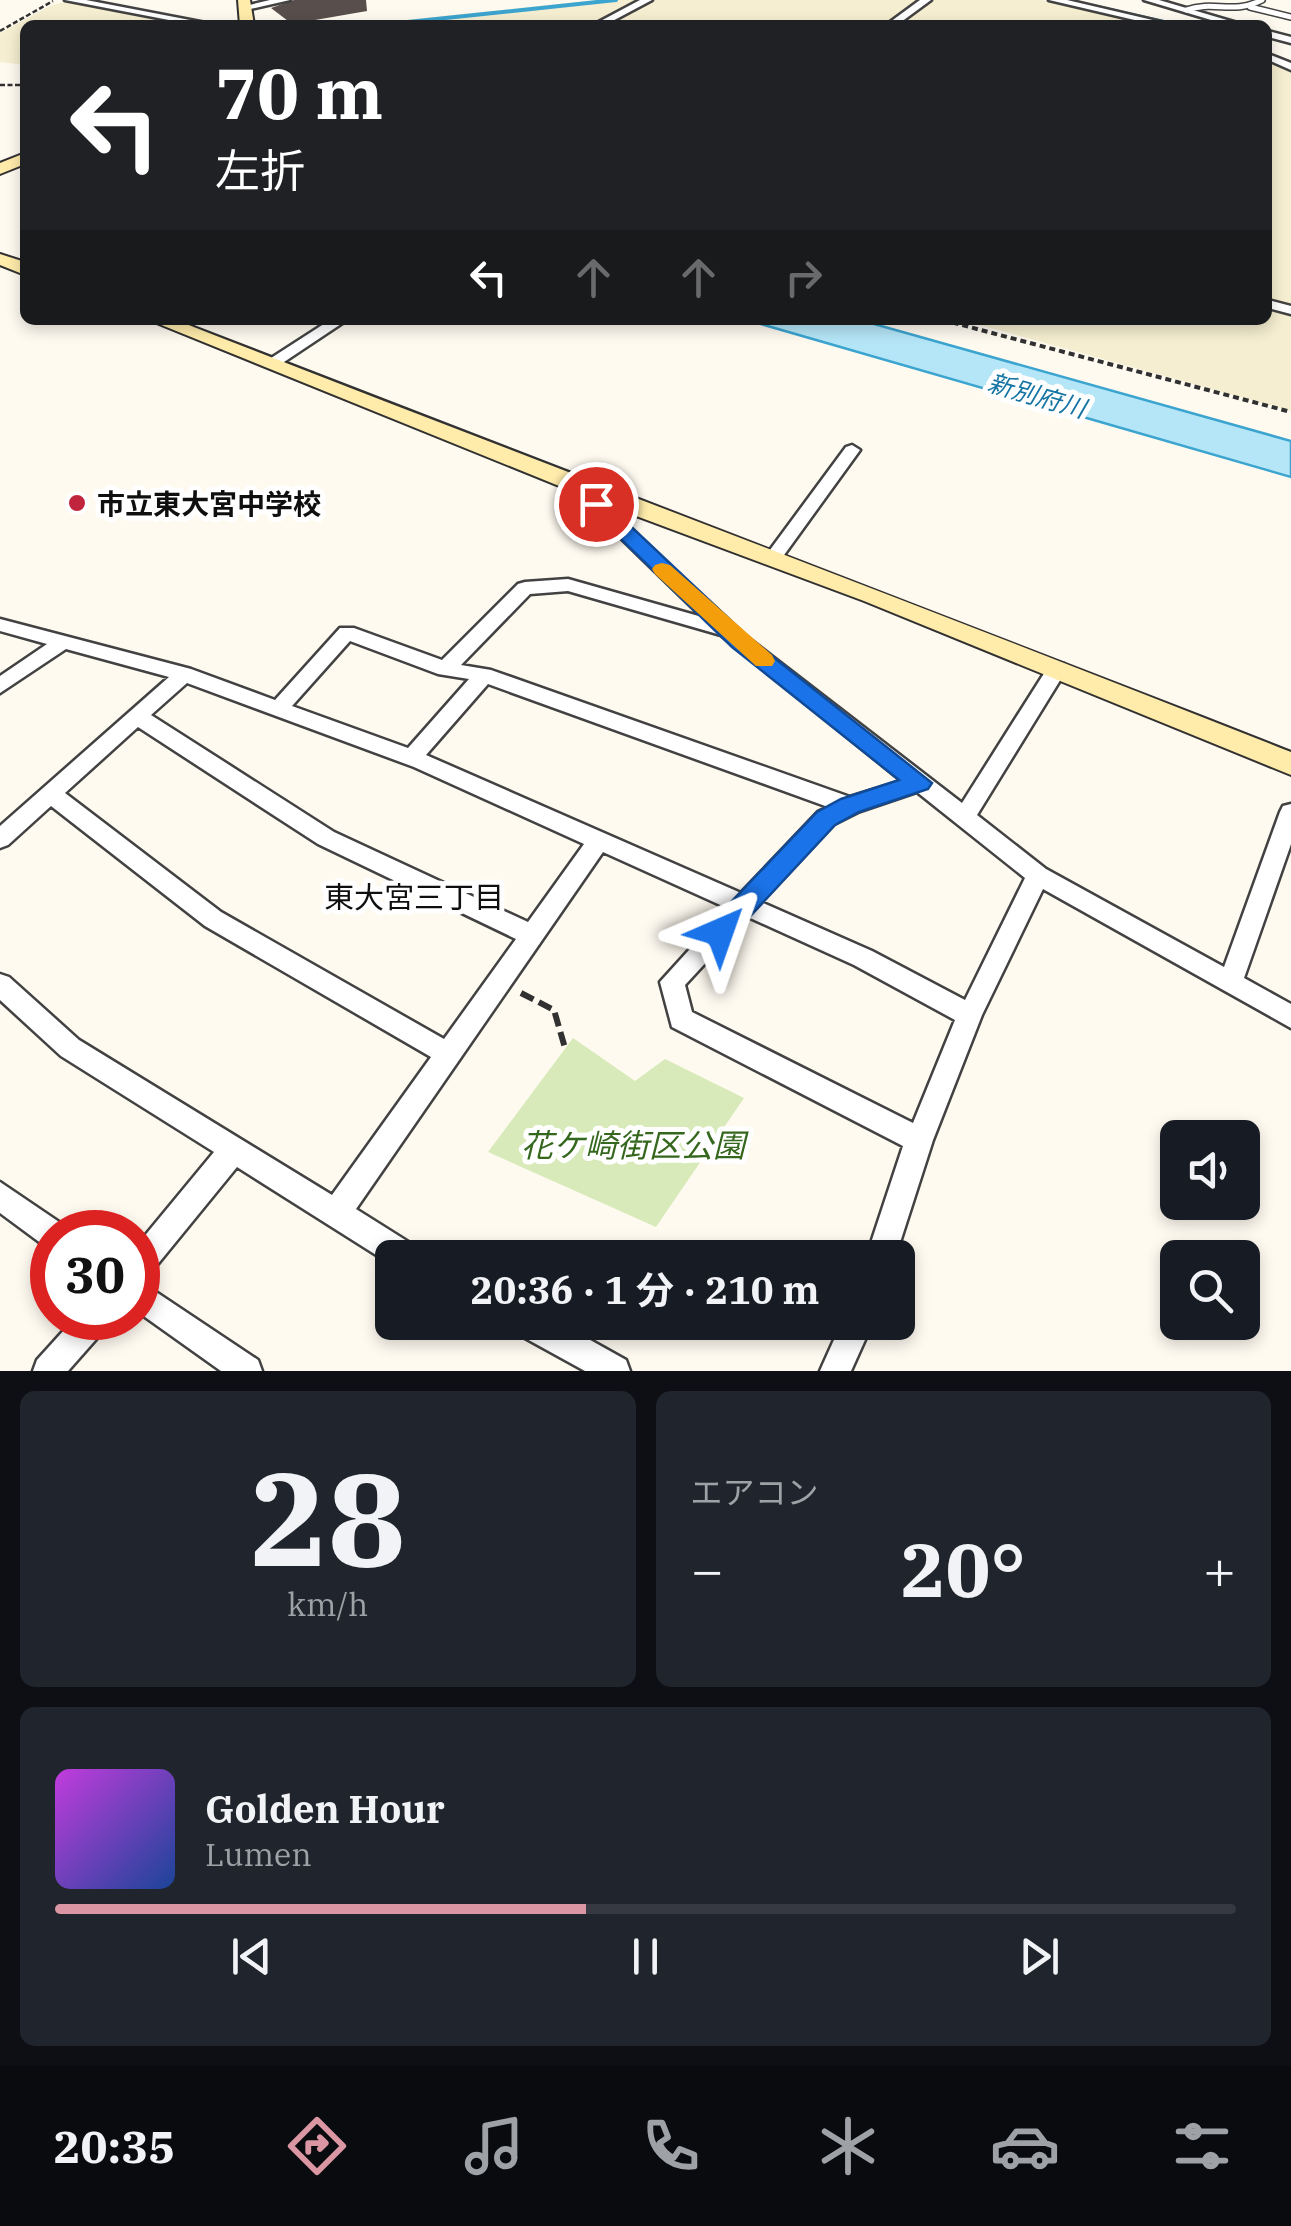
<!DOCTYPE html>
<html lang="ja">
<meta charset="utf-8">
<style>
body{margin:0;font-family:"IBM Plex Serif","Noto Sans JP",serif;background:#20242c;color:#f1f3f6;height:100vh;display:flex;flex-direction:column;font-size:38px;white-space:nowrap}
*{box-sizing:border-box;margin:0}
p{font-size:32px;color:#9ea1a6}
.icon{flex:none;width:55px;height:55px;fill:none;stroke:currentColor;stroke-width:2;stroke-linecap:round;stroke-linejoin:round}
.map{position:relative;height:1371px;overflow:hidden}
.drawer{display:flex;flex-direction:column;gap:20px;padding:20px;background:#0d0f14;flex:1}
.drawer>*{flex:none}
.guide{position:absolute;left:20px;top:20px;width:1252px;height:305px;border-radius:15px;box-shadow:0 5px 15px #0003;background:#202124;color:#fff;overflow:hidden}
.controls{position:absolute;left:1160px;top:1120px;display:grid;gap:20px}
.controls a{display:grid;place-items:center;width:100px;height:100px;border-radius:15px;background:#171b24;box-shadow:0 5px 15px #0003;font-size:50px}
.speed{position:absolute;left:30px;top:1210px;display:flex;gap:20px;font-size:50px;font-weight:700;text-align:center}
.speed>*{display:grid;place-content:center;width:130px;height:130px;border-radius:50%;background:#171b24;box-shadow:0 5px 15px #0003;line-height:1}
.speed .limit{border:15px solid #d22;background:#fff;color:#111}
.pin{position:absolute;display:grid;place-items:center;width:85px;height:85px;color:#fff;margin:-42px;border:5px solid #fff;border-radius:50%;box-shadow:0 2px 10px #0007}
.me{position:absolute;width:110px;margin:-55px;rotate:43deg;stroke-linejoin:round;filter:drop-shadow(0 0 8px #0008)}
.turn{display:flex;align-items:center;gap:35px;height:210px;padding:0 30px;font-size:45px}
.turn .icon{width:130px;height:130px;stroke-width:2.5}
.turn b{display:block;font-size:70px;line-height:85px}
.lanes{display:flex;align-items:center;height:95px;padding:0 30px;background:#0003;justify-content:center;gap:50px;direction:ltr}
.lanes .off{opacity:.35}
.big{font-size:75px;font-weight:700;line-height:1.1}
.drawer .card{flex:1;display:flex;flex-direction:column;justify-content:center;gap:15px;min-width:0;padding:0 35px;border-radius:15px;background:#20242c}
.drawer .dial{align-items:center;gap:0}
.dial b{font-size:130px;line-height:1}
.song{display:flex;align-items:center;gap:30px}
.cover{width:120px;height:120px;border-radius:15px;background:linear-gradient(135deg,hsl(290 70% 55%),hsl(220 70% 35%))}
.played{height:10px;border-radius:5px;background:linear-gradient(90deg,#db96a3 45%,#363941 45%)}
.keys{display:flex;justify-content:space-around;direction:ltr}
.heat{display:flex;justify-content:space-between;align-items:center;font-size:55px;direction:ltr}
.drawer .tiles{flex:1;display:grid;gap:20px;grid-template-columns:1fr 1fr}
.card:last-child{grid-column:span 2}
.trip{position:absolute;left:375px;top:1240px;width:540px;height:100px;border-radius:15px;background:#171b24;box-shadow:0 5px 15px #0003;font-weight:700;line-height:100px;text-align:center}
.menu{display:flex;height:160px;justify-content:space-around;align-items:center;background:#090b0e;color:#9ea1a6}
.menu .icon{width:70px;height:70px}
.menu .active{color:#db96a3}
.menu b{font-size:45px;color:#f1f3f6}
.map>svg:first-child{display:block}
</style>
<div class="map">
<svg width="1291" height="1371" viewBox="0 0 1291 1371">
<rect width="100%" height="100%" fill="#fffaf0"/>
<g fill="#f5eed0">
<polygon points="597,0 1041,0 1160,25 358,25"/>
<polygon points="65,2 148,17 192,25 25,25 25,65 0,62 0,33 52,5"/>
<polygon points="1268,60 1291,70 1291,411 962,320 1268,320"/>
</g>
<polygon fill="#d8eab9" points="573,1038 635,1081 665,1059 744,1098 656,1227 488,1152"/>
<polygon fill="#b5e6f7" stroke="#3ba4cf" stroke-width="2.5" points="747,320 860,320 1291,441 1291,477"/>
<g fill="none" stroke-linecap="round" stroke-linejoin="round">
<g stroke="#3ba4cf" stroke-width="4">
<polyline points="1066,0 1177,25"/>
<polyline points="379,25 616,0"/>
</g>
</g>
<polygon fill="#584e4b" points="294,0 366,0 367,11 292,24 271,8"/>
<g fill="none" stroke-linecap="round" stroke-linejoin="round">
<defs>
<g id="lane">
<polyline points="1250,7 1291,17"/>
<path d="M1186,10C1215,0 1232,15 1262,0"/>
</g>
<g id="street">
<polygon points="65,0 86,0 216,25 195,25"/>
<polygon points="270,0 290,0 246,10 241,7"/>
<polygon points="640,0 652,0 605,25 593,25"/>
<polygon points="920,0 931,0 897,25 886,25"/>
<polygon points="1049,0 1067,0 1174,25 1156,25"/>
<polygon points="1144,0 1159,0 1244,25 1228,25"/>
<polygon points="1268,31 1291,37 1291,43 1268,37"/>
<polygon points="1268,54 1291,63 1291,70 1268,60"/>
<polygon points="1268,300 1291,306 1291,314 1268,308"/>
<polygon points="330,320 347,320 278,366 268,366 268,360"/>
<polygon points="852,445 860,450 779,562 767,562 764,558 767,554 846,447"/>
<path d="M604,491L613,496L605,504L614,514L747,637L962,803L1050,664H1064L1067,669L977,815L1046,869L1224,967L1280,812L1283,806L1291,804V844L1244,978L1291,1004V1028L1043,889L982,1015L933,1140L895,1258H866L903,1146L672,1027L660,982L727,908L603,852L356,1209L418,1248L422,1258H392V1265L237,1167L148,1276L138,1280L258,1360L262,1371H221L138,1312V1244L214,1152L61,1056L0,1000V974L9,977L79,1040L332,1195L431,1057L205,926L51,806L8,845L0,848V826L169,677L66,649L0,693V676L47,644L0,631V619L191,669L275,700L340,628H354L442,660L518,584L525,582L568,579L702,617L590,508L587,504L598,492ZM568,591L721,635L902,781L850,797L491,670L461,665L530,594ZM350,641L438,674L469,679L408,748L292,706ZM187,683L414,767L584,844L528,922L334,832L151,715ZM488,684L828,807L818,812L741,893L426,755ZM138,727L318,844L516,939L444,1039L221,912L65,793ZM917,792L1025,878L965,1000L872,951L761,902L834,824L858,812ZM748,917L854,965L955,1020L913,1123L692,1012L685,985Z"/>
<polygon points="0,1182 62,1224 66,1232 52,1232 52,1248 42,1244 0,1213"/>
<polygon points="75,1318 109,1318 105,1329 68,1371 33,1371 37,1360"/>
<polygon points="512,1322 558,1322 626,1360 630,1371 585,1371 516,1333"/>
<polygon points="842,1322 873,1322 851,1371 820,1371"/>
</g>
<g id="secondary">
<polygon points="238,0 250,0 254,25 240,25"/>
<polygon points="25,153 25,164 0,174 0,163"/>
<polygon points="0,254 25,262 25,275 0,265"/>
<path d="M149,320H176C548,466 921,605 1291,752V775L864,601L596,501Z"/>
</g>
</defs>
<use href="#lane" stroke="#424242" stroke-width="8"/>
<use href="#street" stroke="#424242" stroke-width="5"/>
<use href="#secondary" stroke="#313131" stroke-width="4"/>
<g stroke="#313131" stroke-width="2.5" stroke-dasharray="5 2.5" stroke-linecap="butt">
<polyline points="0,31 53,1"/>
<polyline points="0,85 25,85"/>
</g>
<polyline stroke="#313131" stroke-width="4" stroke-dasharray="6 4" stroke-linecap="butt" points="943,320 1291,412"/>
<polyline stroke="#313131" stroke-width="6" stroke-dasharray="14 6" stroke-linecap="butt" points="521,993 554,1010 565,1048"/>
<use href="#lane" stroke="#fff" stroke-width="5"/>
<use href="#street" fill="#fff" fill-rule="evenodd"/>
<use href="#secondary" fill="#ffecab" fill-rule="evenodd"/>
</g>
<polygon fill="#1a73e8" stroke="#114b97" stroke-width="2.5" points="596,498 603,500 748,637 932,783 928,789 859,812 835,825 729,939 720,943 710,939 706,932 710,924 817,812 841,799 899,780 732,647 589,508 587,504"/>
<polygon fill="#f59e0b" points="662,563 670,565 772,655 775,661 772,666 756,666 655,574 652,569 655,565"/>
<circle fill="#c1253e" stroke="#fff" stroke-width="4" cx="77" cy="503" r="10"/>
<g text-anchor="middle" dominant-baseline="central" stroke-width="10" stroke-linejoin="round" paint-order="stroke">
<g font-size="25" font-style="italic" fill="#1675a2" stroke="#fff">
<text transform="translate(1037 395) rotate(16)">新別府川</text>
</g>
<g font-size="28" font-weight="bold" fill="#0f0f0f" stroke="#fff" text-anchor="start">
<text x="97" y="503">市立東大宮中学校</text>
</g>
<g font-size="30" fill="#0f0f0f" stroke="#fff">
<text x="414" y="896">東大宮三丁目</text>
</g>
<g font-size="32" font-style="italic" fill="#35681e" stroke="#fff">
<text x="633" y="1145">花ケ崎街区公園</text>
</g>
</g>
</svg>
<div class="controls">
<a><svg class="icon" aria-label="sound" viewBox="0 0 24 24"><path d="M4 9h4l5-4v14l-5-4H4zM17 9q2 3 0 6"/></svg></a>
<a><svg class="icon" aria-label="search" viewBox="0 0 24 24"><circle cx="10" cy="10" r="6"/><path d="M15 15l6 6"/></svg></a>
</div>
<div class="speed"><div class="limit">30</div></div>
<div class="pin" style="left:596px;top:504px;background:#d93025"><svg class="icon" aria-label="arrive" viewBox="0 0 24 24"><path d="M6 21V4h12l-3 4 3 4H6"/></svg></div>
<svg class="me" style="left:720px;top:932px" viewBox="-20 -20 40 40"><path d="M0-17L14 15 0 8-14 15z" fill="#1a73e8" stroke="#fff" stroke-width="4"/></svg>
<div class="trip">20:36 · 1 分 · 210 m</div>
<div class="guide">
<div class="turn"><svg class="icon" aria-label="left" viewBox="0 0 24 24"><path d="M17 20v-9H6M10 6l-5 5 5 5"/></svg><div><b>70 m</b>左折</div></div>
<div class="lanes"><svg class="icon" aria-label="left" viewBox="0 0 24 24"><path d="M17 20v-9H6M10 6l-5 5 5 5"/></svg><svg class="icon off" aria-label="ahead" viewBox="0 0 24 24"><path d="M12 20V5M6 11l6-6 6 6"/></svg><svg class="icon off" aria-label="ahead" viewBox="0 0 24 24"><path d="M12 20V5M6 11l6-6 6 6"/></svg><svg class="icon off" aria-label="right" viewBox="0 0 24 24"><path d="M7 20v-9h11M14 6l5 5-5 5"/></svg></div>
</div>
</div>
<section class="drawer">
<div class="tiles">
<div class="card dial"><b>28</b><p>km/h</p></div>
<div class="card"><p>エアコン</p>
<div class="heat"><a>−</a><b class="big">20°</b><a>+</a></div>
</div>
<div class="card">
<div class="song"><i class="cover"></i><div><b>Golden Hour</b><p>Lumen</p></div></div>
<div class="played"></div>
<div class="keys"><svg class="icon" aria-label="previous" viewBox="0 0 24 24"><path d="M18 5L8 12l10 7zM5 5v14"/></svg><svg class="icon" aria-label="pause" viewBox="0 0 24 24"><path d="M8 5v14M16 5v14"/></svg><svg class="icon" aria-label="next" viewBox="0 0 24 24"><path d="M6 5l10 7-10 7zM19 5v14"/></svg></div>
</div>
</div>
</section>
<nav class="menu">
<b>20:35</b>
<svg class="icon active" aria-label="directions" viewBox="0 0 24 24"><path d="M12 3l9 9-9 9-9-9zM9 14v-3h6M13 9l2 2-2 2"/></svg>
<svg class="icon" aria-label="music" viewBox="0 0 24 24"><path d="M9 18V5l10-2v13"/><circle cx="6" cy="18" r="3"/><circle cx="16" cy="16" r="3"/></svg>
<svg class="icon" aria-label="phone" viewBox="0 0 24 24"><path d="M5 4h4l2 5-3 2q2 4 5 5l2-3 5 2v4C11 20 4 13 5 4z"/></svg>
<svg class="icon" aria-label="climate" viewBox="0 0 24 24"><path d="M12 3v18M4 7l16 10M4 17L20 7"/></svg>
<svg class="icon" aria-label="car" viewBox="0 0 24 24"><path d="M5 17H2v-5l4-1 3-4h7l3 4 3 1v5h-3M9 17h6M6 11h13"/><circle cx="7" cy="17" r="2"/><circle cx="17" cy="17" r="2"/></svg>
<svg class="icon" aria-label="filters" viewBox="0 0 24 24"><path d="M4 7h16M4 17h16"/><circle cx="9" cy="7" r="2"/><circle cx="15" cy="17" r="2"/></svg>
</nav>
